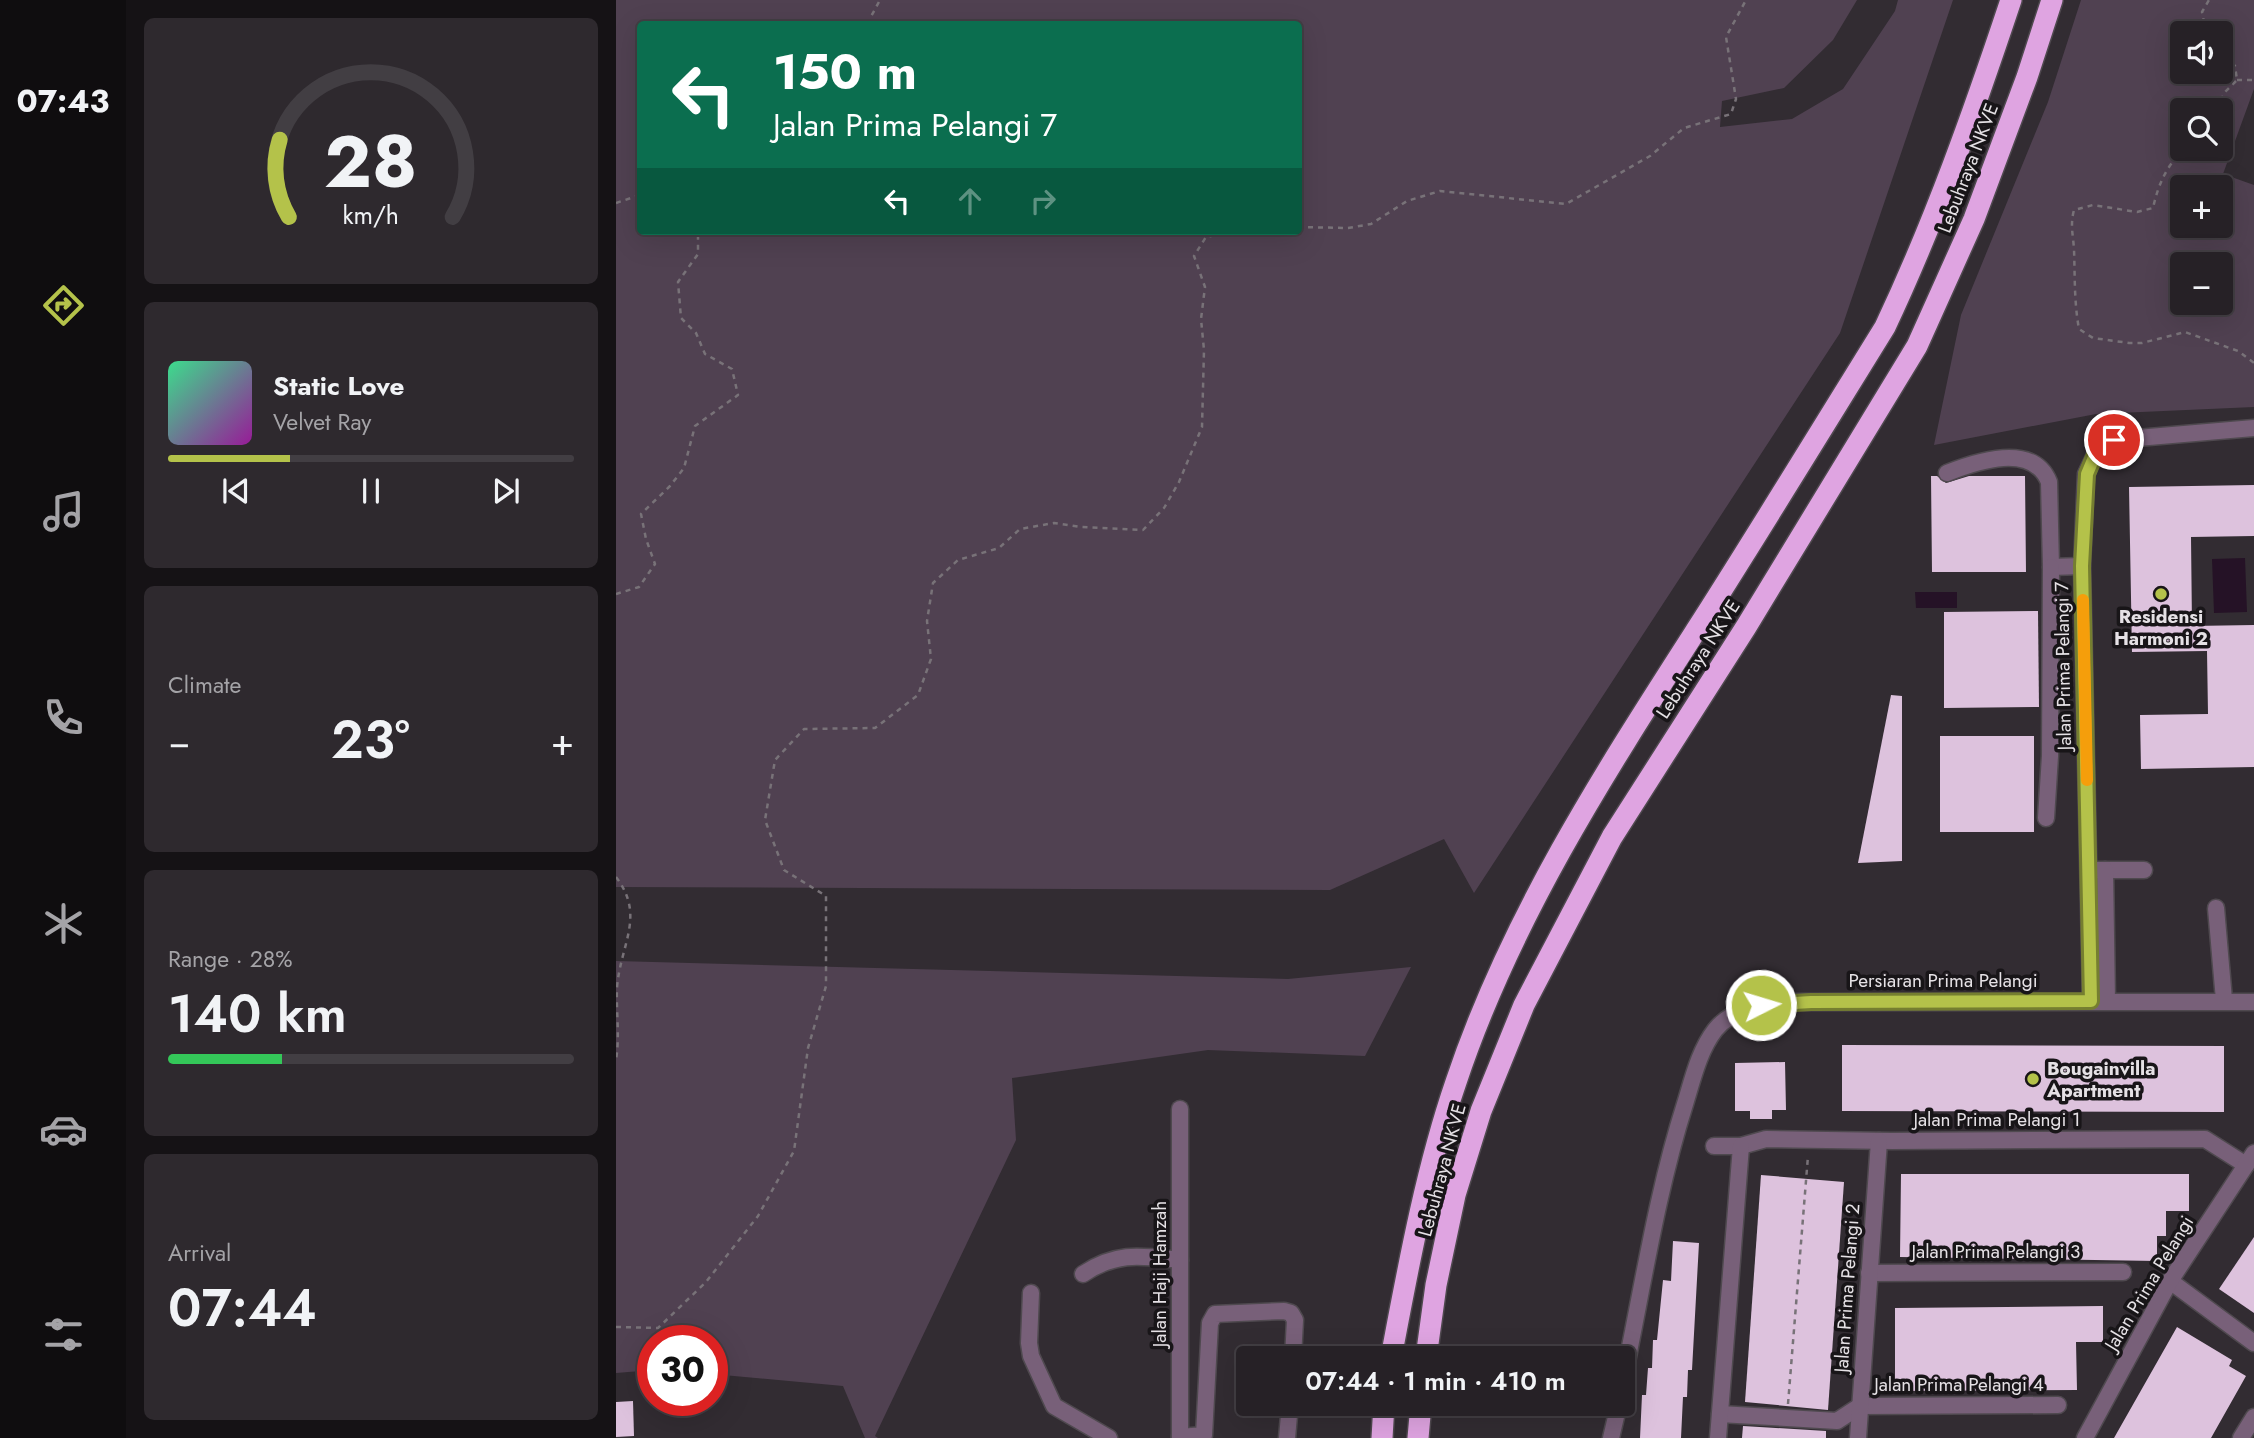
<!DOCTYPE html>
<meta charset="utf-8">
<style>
body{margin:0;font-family:Jost,sans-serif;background:#2e292e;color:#f1f3f6;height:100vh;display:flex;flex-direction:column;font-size:26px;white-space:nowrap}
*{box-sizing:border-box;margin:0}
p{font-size:23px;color:#a4a3a7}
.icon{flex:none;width:38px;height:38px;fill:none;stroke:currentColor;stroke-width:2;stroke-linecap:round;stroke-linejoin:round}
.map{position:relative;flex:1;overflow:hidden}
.drawer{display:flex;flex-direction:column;gap:18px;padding:18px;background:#151215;width:490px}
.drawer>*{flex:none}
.hud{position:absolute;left:21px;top:21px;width:665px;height:214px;border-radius:7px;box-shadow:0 7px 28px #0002,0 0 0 2px #423e43;background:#0b6e4f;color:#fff;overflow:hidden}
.fabs{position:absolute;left:1554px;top:21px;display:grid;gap:14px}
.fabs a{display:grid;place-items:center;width:63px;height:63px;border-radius:7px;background:#262126;box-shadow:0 7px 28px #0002,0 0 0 2px #423e43;font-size:35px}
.speed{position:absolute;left:21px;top:1325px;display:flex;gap:14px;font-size:35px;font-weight:700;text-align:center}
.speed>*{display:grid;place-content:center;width:91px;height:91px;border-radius:50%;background:#262126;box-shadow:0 7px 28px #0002,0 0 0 2px #423e43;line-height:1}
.speed .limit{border:10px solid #d22;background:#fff;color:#111}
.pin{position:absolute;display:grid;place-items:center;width:60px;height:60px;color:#fff;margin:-30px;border:4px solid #fff;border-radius:50%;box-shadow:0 2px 7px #0007}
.me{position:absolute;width:77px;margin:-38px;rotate:85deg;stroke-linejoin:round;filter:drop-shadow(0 0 5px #0008)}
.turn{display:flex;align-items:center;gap:24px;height:147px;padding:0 21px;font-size:32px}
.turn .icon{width:91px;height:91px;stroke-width:2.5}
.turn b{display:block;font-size:49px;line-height:60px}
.lanes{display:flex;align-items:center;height:66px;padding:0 21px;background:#0003;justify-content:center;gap:35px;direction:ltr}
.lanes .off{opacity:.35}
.big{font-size:52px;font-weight:600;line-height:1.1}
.drawer .card{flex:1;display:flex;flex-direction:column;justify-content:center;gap:10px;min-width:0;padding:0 24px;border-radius:10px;background:#2e292e}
.drawer .dial{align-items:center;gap:0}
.dial svg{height:182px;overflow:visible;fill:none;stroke:#423e43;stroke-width:7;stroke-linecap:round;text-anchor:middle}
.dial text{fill:#f1f3f6;stroke:none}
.song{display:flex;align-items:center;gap:21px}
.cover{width:84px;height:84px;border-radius:10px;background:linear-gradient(135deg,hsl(150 70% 55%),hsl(300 70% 35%))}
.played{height:7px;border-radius:4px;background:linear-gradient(90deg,#b4c24a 30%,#423e43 30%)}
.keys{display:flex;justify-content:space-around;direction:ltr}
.heat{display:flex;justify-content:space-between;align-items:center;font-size:38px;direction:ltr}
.charge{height:10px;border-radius:5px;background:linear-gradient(90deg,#34c759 28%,#423e43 0)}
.trip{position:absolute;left:620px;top:1346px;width:399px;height:70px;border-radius:7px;background:#262126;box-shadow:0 7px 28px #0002,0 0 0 2px #423e43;font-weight:600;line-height:70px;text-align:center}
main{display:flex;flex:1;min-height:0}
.menu{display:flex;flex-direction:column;width:126px;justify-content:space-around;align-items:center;background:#0f0d0f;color:#a4a3a7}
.menu .icon{width:49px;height:49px}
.menu .current{color:#b4c24a}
.menu b{font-size:32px;color:#f1f3f6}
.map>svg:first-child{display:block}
</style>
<main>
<nav class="menu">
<b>07:43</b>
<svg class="icon current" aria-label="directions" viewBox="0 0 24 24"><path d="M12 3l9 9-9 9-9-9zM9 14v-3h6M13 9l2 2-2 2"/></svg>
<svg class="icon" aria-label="music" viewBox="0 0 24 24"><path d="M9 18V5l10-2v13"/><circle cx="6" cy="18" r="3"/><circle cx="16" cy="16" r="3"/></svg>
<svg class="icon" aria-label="phone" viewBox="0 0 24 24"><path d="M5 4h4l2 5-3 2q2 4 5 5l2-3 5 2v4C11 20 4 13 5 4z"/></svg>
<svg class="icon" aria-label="climate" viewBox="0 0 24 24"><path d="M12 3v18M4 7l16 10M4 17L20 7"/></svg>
<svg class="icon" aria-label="car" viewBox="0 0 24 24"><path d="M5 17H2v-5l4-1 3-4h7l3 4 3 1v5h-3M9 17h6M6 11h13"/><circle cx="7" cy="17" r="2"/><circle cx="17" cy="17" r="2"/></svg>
<svg class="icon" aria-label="filters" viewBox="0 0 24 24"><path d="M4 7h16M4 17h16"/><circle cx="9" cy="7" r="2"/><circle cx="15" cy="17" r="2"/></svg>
</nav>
<section class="drawer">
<div class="card dial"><svg viewBox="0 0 100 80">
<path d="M14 69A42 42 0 1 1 86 69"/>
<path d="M14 69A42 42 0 0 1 10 35" stroke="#b4c24a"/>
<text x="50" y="56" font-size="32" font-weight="700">28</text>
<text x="50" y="72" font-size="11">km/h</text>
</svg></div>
<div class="card">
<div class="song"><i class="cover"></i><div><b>Static Love</b><p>Velvet Ray</p></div></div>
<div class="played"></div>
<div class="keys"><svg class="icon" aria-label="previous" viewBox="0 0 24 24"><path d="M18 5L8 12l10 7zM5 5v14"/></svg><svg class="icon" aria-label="pause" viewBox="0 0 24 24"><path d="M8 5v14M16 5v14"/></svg><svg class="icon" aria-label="next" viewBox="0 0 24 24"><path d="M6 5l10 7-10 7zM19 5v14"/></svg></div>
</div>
<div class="card"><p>Climate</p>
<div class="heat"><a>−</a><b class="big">23°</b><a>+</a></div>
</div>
<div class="card"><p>Range · 28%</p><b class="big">140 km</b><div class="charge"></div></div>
<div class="card"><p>Arrival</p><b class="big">07:44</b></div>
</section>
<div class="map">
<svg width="1638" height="1438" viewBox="0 0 1638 1438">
<rect width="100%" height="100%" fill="#322c32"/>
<g fill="#504151" fill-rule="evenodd">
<path d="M0,0H1241L1217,40L1168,88L1106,101L1104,127L1176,119L1227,89L1279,11L1282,0H1337L1224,333L858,893L828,839L714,890L0,887ZM24,24H682V231H24Z"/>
<path d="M1465,0H1638V89L1607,174L1638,185V407L1480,414L1318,445L1345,315L1432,102ZM1566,33H1605V72H1566ZM1566,110H1605V149H1566ZM1566,187H1605V226H1566ZM1566,264H1605V303H1566Z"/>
<polygon points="0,961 672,979 795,967 749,1056 592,1050 396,1078 400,1140 259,1436 262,1438 249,1438 227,1386 96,1374 96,1340 37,1340 37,1370 0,1373"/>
</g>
<g fill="#251226">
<polygon points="1629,558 1631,612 1598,613 1596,559"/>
<polygon points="1299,592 1341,592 1341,608 1300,608"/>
</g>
<g fill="#ddc2dd">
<polygon points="1315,476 1321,476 1330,483 1353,476 1409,476 1410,572 1316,572"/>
<polygon points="1638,485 1638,536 1575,537 1576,626 1638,625 1638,767 1525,769 1524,715 1592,714 1591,651 1516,652 1513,487"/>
<polygon points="1422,611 1423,707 1328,708 1328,612"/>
<polygon points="1275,695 1286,696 1286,861 1242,863"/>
<rect x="1324" y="736" width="94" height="96"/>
<polygon points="1226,1045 1608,1046 1608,1112 1226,1111"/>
<polygon points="1169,1062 1170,1110 1156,1110 1156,1119 1134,1119 1134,1111 1119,1111 1119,1063"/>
<polygon points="1285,1174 1573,1174 1573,1211 1550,1211 1550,1236 1541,1236 1541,1261 1284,1257"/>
<polygon points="1145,1175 1228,1182 1212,1410 1129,1402"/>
<polygon points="1638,1237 1638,1313 1603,1289"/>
<polygon points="1057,1241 1083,1243 1076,1370 1072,1370 1071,1397 1067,1397 1065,1438 1024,1438 1026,1395 1030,1395 1032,1368 1036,1368 1037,1340 1041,1340 1047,1280 1055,1281"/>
<polygon points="1487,1306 1487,1342 1460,1342 1461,1390 1279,1391 1279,1308"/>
<polygon points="1561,1327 1616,1360 1613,1366 1630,1376 1595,1438 1498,1438"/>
<polygon points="17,1401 18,1436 0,1437 0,1402"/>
<polygon points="1127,1426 1210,1431 1210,1438 1126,1438"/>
</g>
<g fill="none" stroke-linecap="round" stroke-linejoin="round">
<defs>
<g id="minor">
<path d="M1331,473C1361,461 1417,442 1433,482L1435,567L1466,566"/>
<polyline points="1430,818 1434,756 1435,567"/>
<polyline points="1481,870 1528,870"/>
<polyline points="1489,870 1491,1001"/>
<polyline points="1600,908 1608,1000"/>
<polyline points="1475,1001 1466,566 1470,474 1479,455 1498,440 1638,428"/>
<polyline points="1098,1146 1125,1146 1150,1139 1276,1141 1589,1139 1630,1165"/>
<polyline points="1253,1273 1507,1272"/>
<path d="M467,1274C501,1251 526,1256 564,1260"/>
<polyline points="1554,1281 1638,1343"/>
<polyline points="415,1293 413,1343 415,1356 438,1406 493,1438"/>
<path d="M1006,1386C1026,1292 1040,1195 1069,1104C1077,1078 1083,1051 1099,1030C1116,1008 1148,1005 1172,1002H1638"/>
<polyline points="1104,1414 1221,1421 1244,1406 1442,1405"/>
<polyline points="564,1437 588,1435 594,1323 599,1314 668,1311 675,1313 679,1320 677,1358"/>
<polyline points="564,1438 564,1109"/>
<polyline points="671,1438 674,1404"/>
<polyline points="995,1438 1003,1404"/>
<polyline points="1102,1438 1125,1146"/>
<polyline points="1242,1438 1263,1141"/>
<polyline points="1469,1438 1554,1281 1638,1153"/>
<polyline points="1625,1438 1638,1417"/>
</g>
<g id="highway">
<path d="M775,1358C792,1268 810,1169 840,1082C896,914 993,766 1088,618C1149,522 1209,424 1269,327C1319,221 1358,111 1395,0"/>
<polyline points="810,1358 820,1285 839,1195 865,1111 908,1005 996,837 1130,627 1301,346 1358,219 1411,77 1436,0"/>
<polyline points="766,1438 768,1404"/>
<polyline points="802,1438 805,1404"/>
</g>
</defs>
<use href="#minor" stroke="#4f494f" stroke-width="19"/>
<use href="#highway" stroke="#4f494f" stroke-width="24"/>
<g stroke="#787278" stroke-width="2.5" stroke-dasharray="5 5" stroke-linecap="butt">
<polyline points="251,24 264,0"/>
<polyline points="1590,33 1586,12 1593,0"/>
<polyline points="1621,80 1638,80"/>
<polyline points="1602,110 1608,93 1621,80 1619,66 1605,52"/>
<path d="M1569,149C1551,164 1542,185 1537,208L1521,212L1477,205L1458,210C1454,225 1457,234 1458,249C1459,276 1458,302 1463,329L1477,338L1513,343H1526L1569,332L1622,351L1638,363"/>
<polyline points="0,203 24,195"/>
<polyline points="682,227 732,228 755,224 791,201 824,191 950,204 1034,156 1068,128 1115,114 1120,99 1110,37 1130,0"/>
<polyline points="0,594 23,587 39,564 30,539 25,514 54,486 68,468 79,426 122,395 116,369 89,354 80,333 65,318 62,282 82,254 82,231"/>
<path d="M0,877C30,916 4,945 1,988C0,1011 4,1036 0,1060"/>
<polyline points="0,1327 42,1328 90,1282 142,1216 178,1151 192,1048 210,986 210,896 168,870 149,820 159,760 188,729 259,728 302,695 315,659 311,621 317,583 342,560 383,548 404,529 438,523 465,527 527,530 548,508 563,482 586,427 588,350 585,319 589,287 578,256 590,237 619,231"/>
<polyline points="1172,1404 1192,1156"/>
</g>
<use href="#minor" stroke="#786079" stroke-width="16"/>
<use href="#highway" stroke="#dfa4e1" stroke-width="21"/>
</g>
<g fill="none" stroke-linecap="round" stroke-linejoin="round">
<defs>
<polyline id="route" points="1145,1005 1195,1002 1475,1001 1466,566 1471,474 1479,455 1498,440"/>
</defs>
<use href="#route" stroke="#757e30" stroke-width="18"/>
<use href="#route" stroke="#b4c24a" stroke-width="12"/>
<polyline stroke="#f59e0b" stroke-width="12" points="1467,600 1471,780"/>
</g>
<g fill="#b4c24a" stroke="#181518" stroke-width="2.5">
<circle cx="1545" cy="594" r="7"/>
<circle cx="1417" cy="1079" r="7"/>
</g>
<g text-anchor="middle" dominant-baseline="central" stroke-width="7" stroke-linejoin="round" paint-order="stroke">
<g font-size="19" fill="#e5e1e5" stroke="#181518">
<text transform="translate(1352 168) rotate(-69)">Lebuhraya NKVE</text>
<text transform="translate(1082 659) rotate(-57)">Lebuhraya NKVE</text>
<text transform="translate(1447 666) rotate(-91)">Jalan Prima Pelangi 7</text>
<text x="1327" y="980">Persiaran Prima Pelangi</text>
<text x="1381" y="1119">Jalan Prima Pelangi 1</text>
<text transform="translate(826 1170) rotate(-75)">Lebuhraya NKVE</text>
<text x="1380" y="1251">Jalan Prima Pelangi 3</text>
<text transform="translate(543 1274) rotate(-90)">Jalan Haji Hamzah</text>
<text transform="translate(1533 1283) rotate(-59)">Jalan Prima Pelangi</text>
<text transform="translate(1231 1288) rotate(-86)">Jalan Prima Pelangi 2</text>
<text x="1343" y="1384">Jalan Prima Pelangi 4</text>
</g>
<g font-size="19" font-weight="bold" fill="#e5e1e5" stroke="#181518">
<text x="1545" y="616">Residensi<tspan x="1545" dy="22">Harmoni 2</tspan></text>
<text x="1431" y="1068" text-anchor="start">Bougainvilla<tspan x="1431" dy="22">Apartment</tspan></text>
</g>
</g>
</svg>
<div class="fabs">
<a><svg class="icon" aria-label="sound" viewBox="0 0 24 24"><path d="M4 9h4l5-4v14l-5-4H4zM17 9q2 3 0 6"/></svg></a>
<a><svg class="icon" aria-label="search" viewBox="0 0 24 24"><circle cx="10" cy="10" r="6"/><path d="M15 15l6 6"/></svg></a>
<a>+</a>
<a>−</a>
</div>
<div class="speed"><div class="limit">30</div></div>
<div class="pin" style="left:1498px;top:440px;background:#d93025"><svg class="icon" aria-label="arrive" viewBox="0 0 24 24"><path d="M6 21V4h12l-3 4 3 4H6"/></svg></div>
<svg class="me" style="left:1145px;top:1005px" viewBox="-20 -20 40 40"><circle r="17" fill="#b4c24a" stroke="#fff" stroke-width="3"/><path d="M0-11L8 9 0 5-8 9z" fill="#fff"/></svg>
<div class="trip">07:44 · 1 min · 410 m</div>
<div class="hud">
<div class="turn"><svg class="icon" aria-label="left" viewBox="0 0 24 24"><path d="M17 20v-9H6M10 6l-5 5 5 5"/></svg><div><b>150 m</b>Jalan Prima Pelangi 7</div></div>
<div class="lanes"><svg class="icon" aria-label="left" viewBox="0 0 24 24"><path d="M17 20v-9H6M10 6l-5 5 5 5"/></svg><svg class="icon off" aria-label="ahead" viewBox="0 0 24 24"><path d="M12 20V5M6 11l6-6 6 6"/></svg><svg class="icon off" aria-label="right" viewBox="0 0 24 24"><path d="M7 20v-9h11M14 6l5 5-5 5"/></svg></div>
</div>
</div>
</main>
